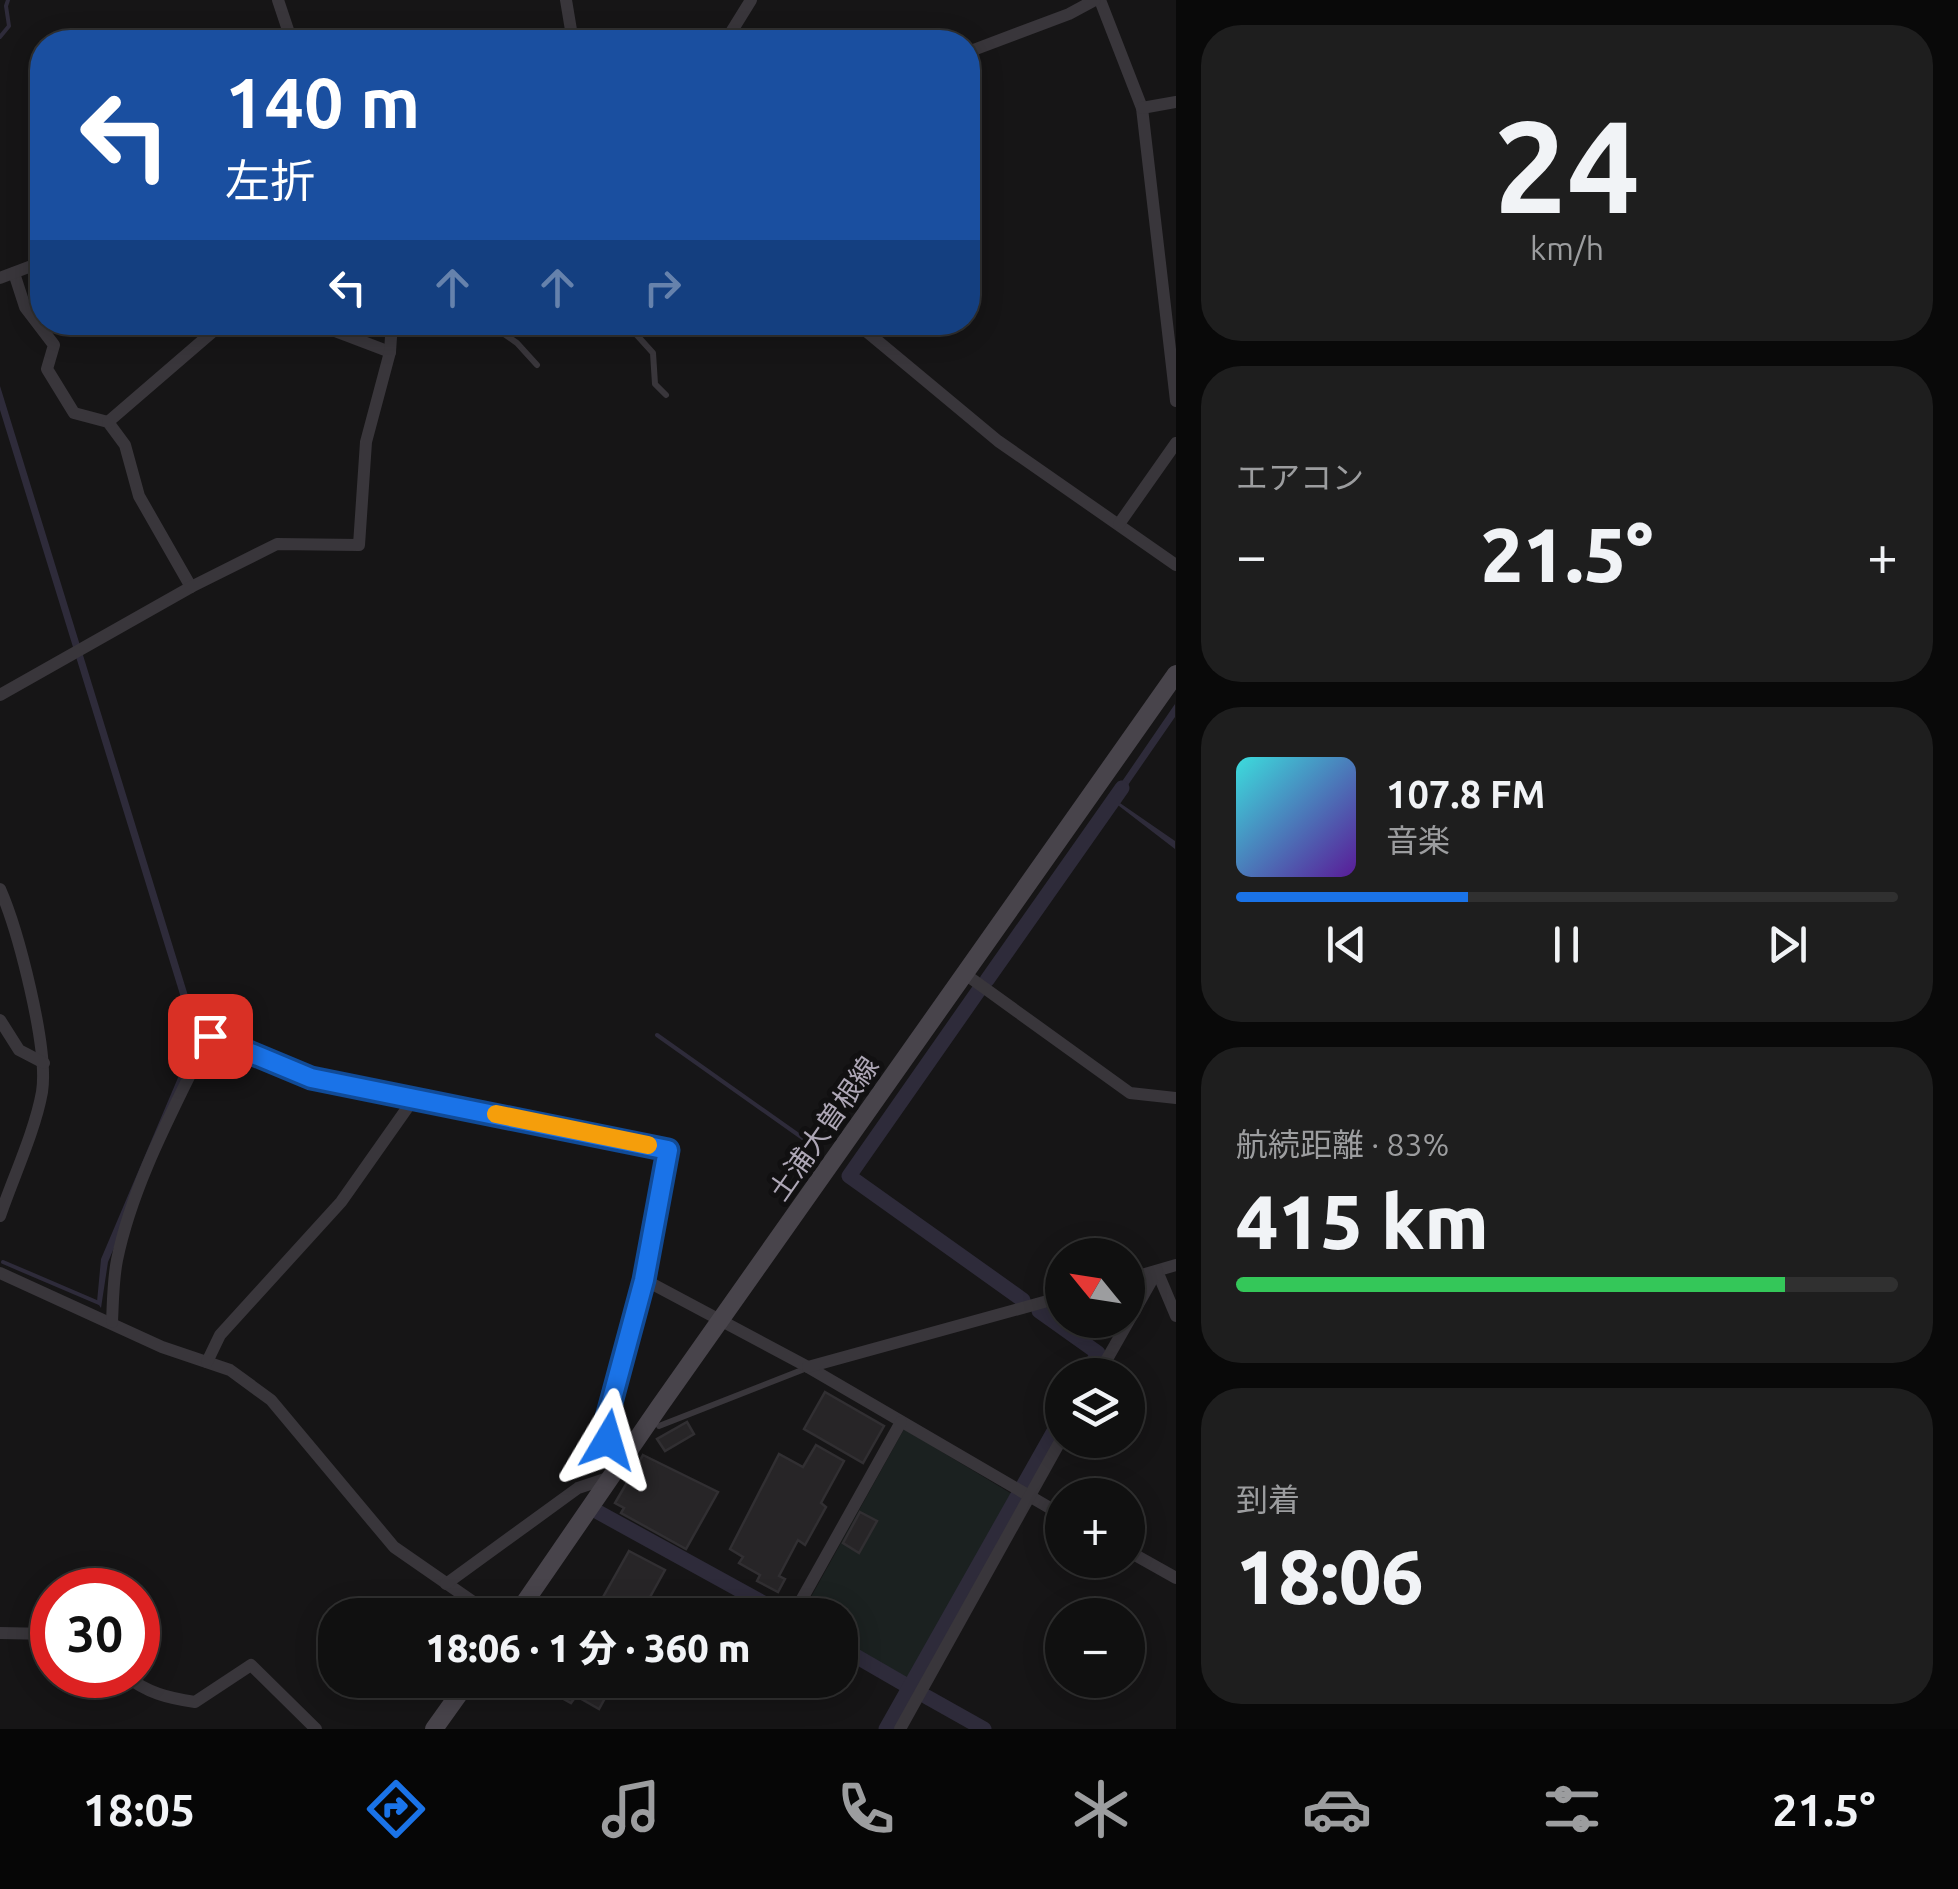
<!DOCTYPE html>
<html lang="ja">
<meta charset="utf-8">
<style>
body{margin:0;font-family:Ubuntu,"Noto Sans JP",sans-serif;background:#1e1e1e;color:#f1f3f6;height:100vh;display:flex;flex-direction:column;font-size:38px;white-space:nowrap}
*{box-sizing:border-box;margin:0}
p{font-size:32px;color:#9c9d9f}
.icon{flex:none;width:55px;height:55px;fill:none;stroke:currentColor;stroke-width:2;stroke-linecap:round;stroke-linejoin:round}
.map{position:relative;flex:1;overflow:hidden}
.sheet{display:flex;flex-direction:column;gap:25px;padding:25px;background:#090909;width:782px}
.sheet>*{flex:none}
.top-card{position:absolute;left:30px;top:30px;width:950px;height:305px;border-radius:40px;box-shadow:0 5px 25px #0003,0 0 0 2px #303030;background:#1a4fa0;color:#fff;overflow:hidden}
.needle{width:65px;rotate:300deg}
.buttons{position:absolute;left:1045px;top:1238px;display:grid;gap:20px}
.buttons a{display:grid;place-items:center;width:100px;height:100px;border-radius:50%;background:#101010;box-shadow:0 5px 25px #0003,0 0 0 2px #303030;font-size:50px}
.speed{position:absolute;left:30px;top:1568px;display:flex;gap:20px;font-size:50px;font-weight:700;text-align:center}
.speed>*{display:grid;place-content:center;width:130px;height:130px;border-radius:50%;background:#101010;box-shadow:0 5px 25px #0003,0 0 0 2px #303030;line-height:1}
.speed .limit{border:15px solid #d22;background:#fff;color:#111}
.pin{position:absolute;display:grid;place-items:center;width:85px;height:85px;color:#fff;margin:-42px;border-radius:20px;box-shadow:0 5px 15px #0006}
.me{position:absolute;width:110px;margin:-55px;rotate:7deg;stroke-linejoin:round;filter:drop-shadow(0 0 8px #0008)}
.turn{display:flex;align-items:center;gap:35px;height:210px;padding:0 30px;font-size:45px}
.turn .icon{width:130px;height:130px;stroke-width:2.5}
.turn b{display:block;font-size:70px;line-height:85px}
.lanes{display:flex;align-items:center;height:95px;padding:0 30px;background:#0003;justify-content:center;gap:50px;direction:ltr}
.lanes .off{opacity:.35}
.big{font-size:75px;font-weight:800;line-height:1.1}
.sheet .card{flex:1;display:flex;flex-direction:column;justify-content:center;gap:15px;min-width:0;padding:0 35px;border-radius:40px;background:#1e1e1e}
.sheet .dial{align-items:center;gap:0}
.dial b{font-size:130px;line-height:1}
.song{display:flex;align-items:center;gap:30px}
.cover{width:120px;height:120px;border-radius:15px;background:linear-gradient(135deg,hsl(180 70% 55%),hsl(270 70% 35%))}
.played{height:10px;border-radius:5px;background:linear-gradient(90deg,#1a73e8 35%,#303030 35%)}
.keys{display:flex;justify-content:space-around;direction:ltr}
.heat{display:flex;justify-content:space-between;align-items:center;font-size:55px;direction:ltr}
.charge{height:15px;border-radius:8px;background:linear-gradient(90deg,#34c759 83%,#303030 0)}
.trip{position:absolute;left:318px;top:1598px;width:540px;height:100px;border-radius:40px;background:#101010;box-shadow:0 5px 25px #0003,0 0 0 2px #303030;font-weight:800;line-height:100px;text-align:center}
.dock{display:flex;height:160px;justify-content:space-around;align-items:center;background:#060606;color:#9c9d9f}
.dock .icon{width:70px;height:70px}
.dock .active{color:#1a73e8}
.dock b{font-size:45px;color:#f1f3f6}
main{display:flex;flex:1;min-height:0}
.map>svg:first-child{display:block}
</style>
<main>
<div class="map">
<svg width="1176" height="1729" viewBox="0 0 1176 1729">
<rect width="100%" height="100%" fill="#161516"/>
<polygon fill="#1b2120" points="904,1429 1012,1494 909,1681 840,1642 840,1615 801,1615"/>
<g fill="#2e2b3a">
<polygon points="0,386 202,1041 108,1262 101,1308 97,1302 101,1259 194,1040 0,410"/>
<polygon points="1175,704 1175,717 1117,801 1175,841 1175,849 1110,799"/>
</g>
<g fill="none" stroke-linecap="round" stroke-linejoin="round">
<g stroke="#2e2b3a" stroke-width="4">
<polyline points="0,37 9,26 6,6 8,0"/>
<polyline points="657,1035 821,1151"/>
<polyline points="3,1262 99,1303"/>
</g>
<g stroke="#2e2b3a" stroke-width="15">
<polyline points="987,980 1122,788"/>
<polyline points="979,990 849,1176 1023,1300"/>
<polyline points="1039,1311 1098,1353 1086,1375"/>
<polyline points="598,1512 785,1615"/>
<polyline points="840,1647 911,1688"/>
<polyline points="927,1697 984,1729"/>
<polyline points="886,1729 1062,1417"/>
</g>
</g>
<g fill="#272527" stroke="#312f32" stroke-width="2.5">
<polygon points="825,1392 884,1426 863,1463 804,1429"/>
<polygon points="687,1422 694,1434 665,1451 657,1439"/>
<polygon points="816,1445 844,1461 821,1503 826,1507 805,1545 798,1540 779,1576 785,1579 778,1592 757,1581 760,1575 739,1563 743,1557 730,1549 779,1454 803,1467"/>
<polygon points="643,1455 718,1492 686,1549 621,1513 624,1508 615,1503"/>
<polygon points="860,1512 877,1521 859,1553 843,1543"/>
<polygon points="629,1551 665,1570 640,1615 593,1615"/>
<polygon points="557,1680 615,1680 599,1709 576,1696 571,1703 551,1692"/>
</g>
<g fill="none" stroke-linecap="round" stroke-linejoin="round">
<g stroke="#39363b" stroke-width="6">
<polyline points="487,322 517,343 537,365"/>
<polyline points="625,322 653,353 655,384 666,395"/>
<polyline points="659,1426 807,1368"/>
</g>
<g stroke="#39363b" stroke-width="12">
<polyline points="278,0 292,42"/>
<polyline points="566,0 573,42"/>
<polyline points="1100,0 1142,108 1176,401"/>
<polyline points="725,42 751,0"/>
<polyline points="968,52 1069,14 1095,0"/>
<polyline points="1142,108 1176,102"/>
<polyline points="14,273 25,307 54,345 47,369 74,413 108,422 125,445 139,496 191,587"/>
<polyline points="0,278 42,262"/>
<polyline points="311,322 390,352"/>
<polyline points="855,322 998,441 1176,565"/>
<polyline points="108,422 224,322"/>
<polyline points="1119,524 1176,443"/>
<polyline points="0,695 191,587 277,544 359,545 366,442 390,352 392,322"/>
<path d="M0,889C18,930 49,1048 42,1092C35,1131 13,1178 0,1216"/>
<polyline points="965,974 1130,1093 1176,1098"/>
<polyline points="0,1020 19,1050 44,1063"/>
<polyline points="1157,1271 1176,1316"/>
<polyline points="0,1273 162,1347 230,1370 271,1400 394,1547 492,1615"/>
<polyline points="643,1279 808,1367 1062,1515"/>
<polyline points="1128,1279 1176,1265"/>
<path d="M112,1322C113,1302 113,1280 117,1260C133,1182 175,1107 209,1036L311,1079L669,1150L643,1279L605,1425L607,1440L625,1457"/>
<polyline points="207,1362 220,1335 341,1202 415,1097"/>
<polyline points="808,1367 1062,1297"/>
<polyline points="1098,1375 1157,1271"/>
<polyline points="1128,1551 1176,1578"/>
<polyline points="446,1584 578,1488 611,1477"/>
<polyline points="793,1615 901,1422"/>
<polyline points="0,1633 52,1634"/>
<path d="M125,1675C147,1693 168,1698 195,1702L251,1665L316,1729"/>
<polyline points="900,1729 1062,1438"/>
</g>
<g stroke="#48444b" stroke-width="18">
<polyline points="516,1615 659,1407 1176,674"/>
<polyline points="434,1729 469,1680"/>
</g>
</g>
<g fill="none" stroke-linecap="round" stroke-linejoin="round">
<defs>
<polyline id="route" points="210,1036 311,1078 668,1150 644,1280 605,1425 608,1440"/>
</defs>
<use href="#route" stroke="#114b97" stroke-width="25"/>
<use href="#route" stroke="#1a73e8" stroke-width="18"/>
<polyline stroke="#f59e0b" stroke-width="18" points="496,1114 648,1145"/>
</g>
<g text-anchor="middle" dominant-baseline="central" stroke-width="10" stroke-linejoin="round" paint-order="stroke">
<g font-size="28" fill="#aea7b6" stroke="#111011">
<text transform="translate(823 1128) rotate(-55)">土浦大曽根線</text>
</g>
</g>
</svg>
<div class="buttons">
<a><svg class="needle" viewBox="-14 -14 28 28"><path d="M0-13l5 13h-10z" fill="#e53935"/><path d="M0 13l5-13h-10z" fill="#9c9d9f"/></svg></a>
<a><svg class="icon" aria-label="layers" viewBox="0 0 24 24"><path d="M12 4l9 5-9 5-9-5zM3 14l9 5 9-5"/></svg></a>
<a>+</a>
<a>−</a>
</div>
<div class="speed"><div class="limit">30</div></div>
<div class="pin" style="left:210px;top:1036px;background:#d93025"><svg class="icon" aria-label="arrive" viewBox="0 0 24 24"><path d="M6 21V4h12l-3 4 3 4H6"/></svg></div>
<svg class="me" style="left:608px;top:1440px" viewBox="-20 -20 40 40"><path d="M0-17L14 15 0 8-14 15z" fill="#1a73e8" stroke="#fff" stroke-width="4"/></svg>
<div class="trip">18:06 · 1 分 · 360 m</div>
<div class="top-card">
<div class="turn"><svg class="icon" aria-label="left" viewBox="0 0 24 24"><path d="M17 20v-9H6M10 6l-5 5 5 5"/></svg><div><b>140 m</b>左折</div></div>
<div class="lanes"><svg class="icon" aria-label="left" viewBox="0 0 24 24"><path d="M17 20v-9H6M10 6l-5 5 5 5"/></svg><svg class="icon off" aria-label="ahead" viewBox="0 0 24 24"><path d="M12 20V5M6 11l6-6 6 6"/></svg><svg class="icon off" aria-label="ahead" viewBox="0 0 24 24"><path d="M12 20V5M6 11l6-6 6 6"/></svg><svg class="icon off" aria-label="right" viewBox="0 0 24 24"><path d="M7 20v-9h11M14 6l5 5-5 5"/></svg></div>
</div>
</div>
<section class="sheet">
<div class="card dial"><b>24</b><p>km/h</p></div>
<div class="card"><p>エアコン</p>
<div class="heat"><a>−</a><b class="big">21.5°</b><a>+</a></div>
</div>
<div class="card">
<div class="song"><i class="cover"></i><div><b>107.8 FM</b><p>音楽</p></div></div>
<div class="played"></div>
<div class="keys"><svg class="icon" aria-label="previous" viewBox="0 0 24 24"><path d="M18 5L8 12l10 7zM5 5v14"/></svg><svg class="icon" aria-label="pause" viewBox="0 0 24 24"><path d="M8 5v14M16 5v14"/></svg><svg class="icon" aria-label="next" viewBox="0 0 24 24"><path d="M6 5l10 7-10 7zM19 5v14"/></svg></div>
</div>
<div class="card"><p>航続距離 · 83%</p><b class="big">415 km</b><div class="charge"></div></div>
<div class="card"><p>到着</p><b class="big">18:06</b></div>
</section>
</main>
<nav class="dock">
<b>18:05</b>
<svg class="icon active" aria-label="directions" viewBox="0 0 24 24"><path d="M12 3l9 9-9 9-9-9zM9 14v-3h6M13 9l2 2-2 2"/></svg>
<svg class="icon" aria-label="music" viewBox="0 0 24 24"><path d="M9 18V5l10-2v13"/><circle cx="6" cy="18" r="3"/><circle cx="16" cy="16" r="3"/></svg>
<svg class="icon" aria-label="phone" viewBox="0 0 24 24"><path d="M5 4h4l2 5-3 2q2 4 5 5l2-3 5 2v4C11 20 4 13 5 4z"/></svg>
<svg class="icon" aria-label="climate" viewBox="0 0 24 24"><path d="M12 3v18M4 7l16 10M4 17L20 7"/></svg>
<svg class="icon" aria-label="car" viewBox="0 0 24 24"><path d="M5 17H2v-5l4-1 3-4h7l3 4 3 1v5h-3M9 17h6M6 11h13"/><circle cx="7" cy="17" r="2"/><circle cx="17" cy="17" r="2"/></svg>
<svg class="icon" aria-label="filters" viewBox="0 0 24 24"><path d="M4 7h16M4 17h16"/><circle cx="9" cy="7" r="2"/><circle cx="15" cy="17" r="2"/></svg>
<b>21.5°</b>
</nav>
